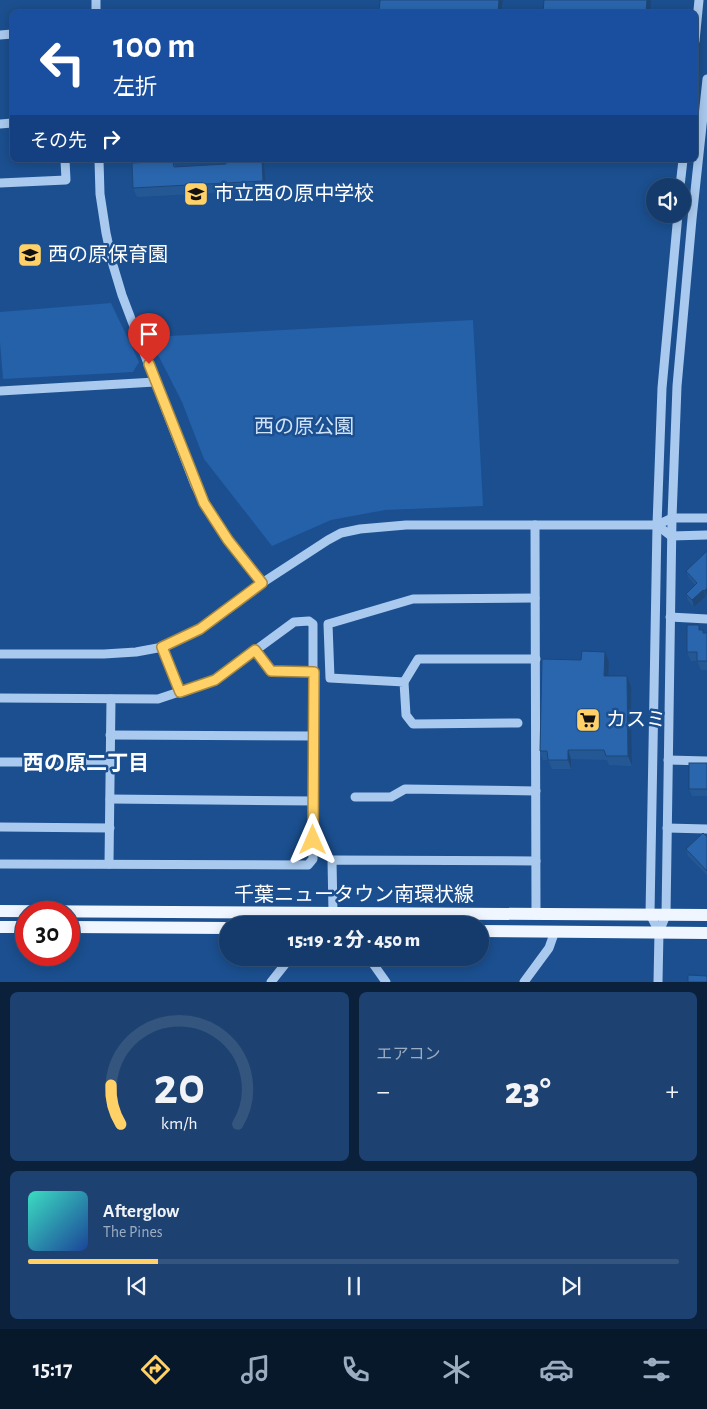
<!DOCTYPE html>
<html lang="ja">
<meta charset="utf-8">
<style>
body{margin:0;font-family:"Alegreya Sans","Noto Sans JP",sans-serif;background:#1d4271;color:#f1f3f6;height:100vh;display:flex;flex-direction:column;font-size:19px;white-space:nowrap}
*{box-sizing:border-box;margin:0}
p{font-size:16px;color:#9dadc1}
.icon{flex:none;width:28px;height:28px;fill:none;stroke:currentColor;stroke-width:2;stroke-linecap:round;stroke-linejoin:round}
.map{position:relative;height:982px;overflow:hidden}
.panel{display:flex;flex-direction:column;gap:10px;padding:10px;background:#0b203b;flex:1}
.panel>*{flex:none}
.hud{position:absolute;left:10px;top:10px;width:688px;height:152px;border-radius:8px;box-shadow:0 2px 12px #0003,0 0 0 1px #33557e;background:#1a4fa0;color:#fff;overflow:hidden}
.fabs{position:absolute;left:646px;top:178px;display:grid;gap:10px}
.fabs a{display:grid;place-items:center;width:45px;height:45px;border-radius:50%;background:#143b6b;box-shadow:0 2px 12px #0003,0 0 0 1px #33557e;font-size:25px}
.speed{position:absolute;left:15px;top:901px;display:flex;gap:10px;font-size:25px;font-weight:700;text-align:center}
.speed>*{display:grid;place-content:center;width:65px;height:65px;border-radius:50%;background:#143b6b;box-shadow:0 2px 12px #0003,0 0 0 1px #33557e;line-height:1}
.speed .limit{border:8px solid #d22;background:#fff;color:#111}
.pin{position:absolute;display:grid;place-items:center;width:42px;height:42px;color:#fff;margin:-51px -21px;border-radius:50% 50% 50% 0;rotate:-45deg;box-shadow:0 0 5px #0007}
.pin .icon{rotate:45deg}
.me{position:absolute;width:55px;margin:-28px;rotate:0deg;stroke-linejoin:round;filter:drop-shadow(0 0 4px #0008)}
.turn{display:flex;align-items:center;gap:18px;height:105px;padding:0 20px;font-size:22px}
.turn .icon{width:65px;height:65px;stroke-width:2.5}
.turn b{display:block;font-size:35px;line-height:42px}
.then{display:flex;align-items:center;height:48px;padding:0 20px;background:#0003;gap:10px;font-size:19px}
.big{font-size:38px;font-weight:800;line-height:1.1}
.panel .card{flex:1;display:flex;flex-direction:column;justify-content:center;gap:8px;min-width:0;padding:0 18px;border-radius:8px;background:#1d4271}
.panel .dial{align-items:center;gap:0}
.dial svg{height:130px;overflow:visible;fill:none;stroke:#33557e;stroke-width:7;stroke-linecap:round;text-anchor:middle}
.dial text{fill:#f1f3f6;stroke:none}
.song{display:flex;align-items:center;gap:15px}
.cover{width:60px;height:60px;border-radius:8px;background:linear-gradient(135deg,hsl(170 70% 55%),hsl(220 70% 35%))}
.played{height:5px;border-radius:2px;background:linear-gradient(90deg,#ffd166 20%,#33557e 20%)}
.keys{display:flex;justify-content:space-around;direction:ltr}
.heat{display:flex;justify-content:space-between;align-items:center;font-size:28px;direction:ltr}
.panel .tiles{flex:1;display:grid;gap:10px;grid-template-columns:1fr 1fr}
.card:last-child{grid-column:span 2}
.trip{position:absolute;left:219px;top:916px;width:270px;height:50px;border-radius:25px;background:#143b6b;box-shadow:0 2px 12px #0003,0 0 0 1px #33557e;font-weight:800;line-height:50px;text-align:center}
.menu{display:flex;height:80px;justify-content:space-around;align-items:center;background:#08182b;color:#9dadc1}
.menu .icon{width:35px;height:35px}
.menu .current{color:#ffd166}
.menu b{font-size:22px;color:#f1f3f6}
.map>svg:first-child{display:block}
</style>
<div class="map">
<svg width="707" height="982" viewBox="0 0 707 982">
<rect width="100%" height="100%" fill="#1b4f8f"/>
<g fill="#2461a8">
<polygon points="111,303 139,362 133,372 3,379 0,342 0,312"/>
<polygon points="473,320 483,506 385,510 331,520 272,546 204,459 182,402 149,337"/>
</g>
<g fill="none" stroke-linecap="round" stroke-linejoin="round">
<g stroke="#a9c9ee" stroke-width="9">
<polyline points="96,0 96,12"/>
<polyline points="0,35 12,34"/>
<polyline points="695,41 699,0"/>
<polyline points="0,124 12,123"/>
<polyline points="99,160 100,194 106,233 113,265 122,295 155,382 195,485 204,503 228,540 262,583"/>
<polyline points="0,183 66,180 65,160"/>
<polyline points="680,186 683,160"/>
<polyline points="0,391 155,382"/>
<polyline points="535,525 536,915"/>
<polyline points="657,525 671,536 707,535"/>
<polyline points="670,617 707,619"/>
<polyline points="163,647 180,692"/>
<polyline points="255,651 271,671 314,672"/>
<polyline points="0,654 104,654 136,652 163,647 200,629 262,583 328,540 341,533 360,529 406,525 657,525 672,518 707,518"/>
<polyline points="404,682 418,659 536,659"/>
<polyline points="0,698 158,699 215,680 294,622 309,621 313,624 313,859 308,865 0,864"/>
<polyline points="518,723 413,724 406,715 404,682 330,678 328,624 413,599 535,598"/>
<polyline points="110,735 313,736"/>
<polyline points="668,760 707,761"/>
<polyline points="0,762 110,762"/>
<polyline points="355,797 391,797 405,789 536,791"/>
<polyline points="110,799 314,801"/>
<polyline points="0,827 110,828"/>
<polyline points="667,828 707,829"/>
<polyline points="109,864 111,699"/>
<polyline points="333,913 332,860 536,861"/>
<polyline points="659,932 650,914 657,525 662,388 678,214"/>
<polyline points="369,958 386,982"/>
<polyline points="271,982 290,958"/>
<polyline points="524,982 549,948 555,931"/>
<polyline points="658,982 659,932 666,915 672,518 677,386 692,219 707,79"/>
</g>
<g stroke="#f0f6ff" stroke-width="12">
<polyline points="0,911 707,915"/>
<polyline points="0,927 26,927"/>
<polyline points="69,927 228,928"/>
<polyline points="480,931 707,933"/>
</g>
</g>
<g fill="#245895">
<polygon points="264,160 266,190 137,197 133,188 173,161 176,167 226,164"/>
<polygon points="707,551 707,597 706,596 694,607 688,600 686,594 695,585 689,578 686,571"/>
<polygon points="700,630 703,630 704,633 707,633 707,670 701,670 697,661 691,661 687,652"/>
<polygon points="605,652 609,661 608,676 627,676 631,686 632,766 609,765 607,760 571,759 571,769 552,769 548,760 543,760 540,751 581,660"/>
<polygon points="707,763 707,796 692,796 689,789"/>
<polygon points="707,837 707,875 688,856 686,849"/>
</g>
<g fill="#1d4779">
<polygon points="499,0 503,0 501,12 498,12"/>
<polygon points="647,0 651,0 650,12 646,12"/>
<polygon points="262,160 264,160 266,190 263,181"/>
<polygon points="707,588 707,597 704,591"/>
<polygon points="703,590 706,596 694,607 692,600"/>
<polygon points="605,652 609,661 608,685 604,676"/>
<polygon points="627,676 631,686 632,766 628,756"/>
<polygon points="568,750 571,759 571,769 568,760"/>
</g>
<g fill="#2a66ad" stroke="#1d4779">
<polygon points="380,0 499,0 498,12 379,12"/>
<polygon points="544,0 647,0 646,12 543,12"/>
<polygon points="226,160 262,160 263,181 133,188 132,163 173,161 174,167 226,164"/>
<polygon points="707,551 707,588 704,591 703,590 692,600 686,594 697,583 686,571"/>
<polygon points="687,625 699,625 699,630 703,630 703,633 707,633 707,661 697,661 697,652 687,652"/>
<polygon points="582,651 605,652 604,676 627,676 628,756 606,756 604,750 568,750 568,760 548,760 547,751 540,751 542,659 581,660"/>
<rect x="689" y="763" width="18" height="26"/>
<polygon points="703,833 707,837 707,871 686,849"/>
<polygon points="688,975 707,976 707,982 688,982"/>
</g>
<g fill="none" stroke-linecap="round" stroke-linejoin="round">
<defs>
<polyline id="route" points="149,364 204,503 228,540 262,583 200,629 162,647 180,692 215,680 255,650 271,671 314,672 313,840"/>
</defs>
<use href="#route" stroke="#a68842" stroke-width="12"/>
<use href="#route" stroke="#ffd166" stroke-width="9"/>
</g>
<defs>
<symbol id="school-square" viewBox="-11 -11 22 22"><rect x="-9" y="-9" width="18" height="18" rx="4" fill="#ffd166" stroke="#1b4f8f"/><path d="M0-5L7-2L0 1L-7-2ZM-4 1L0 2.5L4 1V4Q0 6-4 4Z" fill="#111"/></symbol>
<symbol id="supermarket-square" viewBox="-11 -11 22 22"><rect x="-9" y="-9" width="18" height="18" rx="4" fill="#ffd166" stroke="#1b4f8f"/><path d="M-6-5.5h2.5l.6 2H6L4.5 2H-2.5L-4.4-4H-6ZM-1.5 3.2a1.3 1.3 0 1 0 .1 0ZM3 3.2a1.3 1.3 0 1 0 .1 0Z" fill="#111"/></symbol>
</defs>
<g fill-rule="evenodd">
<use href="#school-square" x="182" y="180" width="28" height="28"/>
<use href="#school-square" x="16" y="241" width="28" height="28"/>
<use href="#supermarket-square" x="574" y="706" width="28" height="28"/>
</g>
<g text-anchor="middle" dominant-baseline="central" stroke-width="5" stroke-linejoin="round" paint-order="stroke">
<g font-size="20" fill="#fff" stroke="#1b4f8f" text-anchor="start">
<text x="214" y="194">市立西の原中学校</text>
<text x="48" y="255">西の原保育園</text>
<text x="606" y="720">カスミ</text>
</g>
<g font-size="20" fill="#cfe3fa" stroke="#1b4f8f">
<text x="304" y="427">西の原公園</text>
</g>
<g font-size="20" fill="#fff" stroke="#1b4f8f">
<text x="354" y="895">千葉ニュータウン南環状線</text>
</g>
<g font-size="21" font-weight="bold" fill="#fff" stroke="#1b4f8f">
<text x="86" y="763">西の原二丁目</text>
</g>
</g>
</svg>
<div class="fabs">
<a><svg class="icon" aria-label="sound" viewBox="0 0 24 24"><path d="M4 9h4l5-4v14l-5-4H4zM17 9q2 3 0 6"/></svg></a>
</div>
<div class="speed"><div class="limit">30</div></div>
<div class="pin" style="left:149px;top:364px;background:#d93025"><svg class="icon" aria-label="arrive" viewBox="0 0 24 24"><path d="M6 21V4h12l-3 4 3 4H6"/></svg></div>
<svg class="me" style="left:313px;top:840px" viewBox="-20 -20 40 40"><path d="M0-17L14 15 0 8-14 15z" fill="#ffd166" stroke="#fff" stroke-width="4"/></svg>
<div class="trip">15:19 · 2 分 · 450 m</div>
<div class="hud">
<div class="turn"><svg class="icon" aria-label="left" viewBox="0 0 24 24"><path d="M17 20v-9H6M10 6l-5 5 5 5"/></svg><div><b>100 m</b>左折</div></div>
<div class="then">その先<svg class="icon" aria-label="right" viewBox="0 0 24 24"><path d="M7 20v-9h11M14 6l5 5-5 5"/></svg></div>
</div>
</div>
<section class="panel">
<div class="tiles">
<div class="card dial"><svg viewBox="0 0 100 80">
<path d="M14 69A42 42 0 1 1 86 69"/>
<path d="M14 69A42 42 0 0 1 8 45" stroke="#ffd166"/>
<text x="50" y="56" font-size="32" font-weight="700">20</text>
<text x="50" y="72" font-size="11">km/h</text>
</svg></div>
<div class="card"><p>エアコン</p>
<div class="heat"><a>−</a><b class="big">23°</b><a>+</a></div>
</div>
<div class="card">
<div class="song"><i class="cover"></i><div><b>Afterglow</b><p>The Pines</p></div></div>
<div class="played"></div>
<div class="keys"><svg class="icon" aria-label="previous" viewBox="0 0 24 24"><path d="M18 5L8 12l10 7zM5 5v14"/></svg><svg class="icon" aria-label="pause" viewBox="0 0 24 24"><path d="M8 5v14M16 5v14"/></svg><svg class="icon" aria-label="next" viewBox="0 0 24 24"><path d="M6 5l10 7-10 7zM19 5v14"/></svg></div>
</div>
</div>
</section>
<nav class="menu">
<b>15:17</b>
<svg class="icon current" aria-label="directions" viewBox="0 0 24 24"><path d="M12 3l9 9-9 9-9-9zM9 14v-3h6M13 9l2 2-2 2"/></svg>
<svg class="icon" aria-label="music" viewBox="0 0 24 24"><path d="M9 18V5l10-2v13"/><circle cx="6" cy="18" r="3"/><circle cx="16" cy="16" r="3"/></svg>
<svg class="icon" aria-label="phone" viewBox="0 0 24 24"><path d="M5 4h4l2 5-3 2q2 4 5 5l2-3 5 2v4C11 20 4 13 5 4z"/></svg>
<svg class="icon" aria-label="climate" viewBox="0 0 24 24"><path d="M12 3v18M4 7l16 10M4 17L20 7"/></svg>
<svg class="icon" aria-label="car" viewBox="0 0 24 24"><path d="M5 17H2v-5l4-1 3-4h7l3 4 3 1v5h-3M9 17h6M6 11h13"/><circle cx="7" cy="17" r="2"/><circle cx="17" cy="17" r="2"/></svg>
<svg class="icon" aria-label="filters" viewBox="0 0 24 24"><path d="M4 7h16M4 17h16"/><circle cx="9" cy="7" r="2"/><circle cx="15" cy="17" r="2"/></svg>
</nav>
